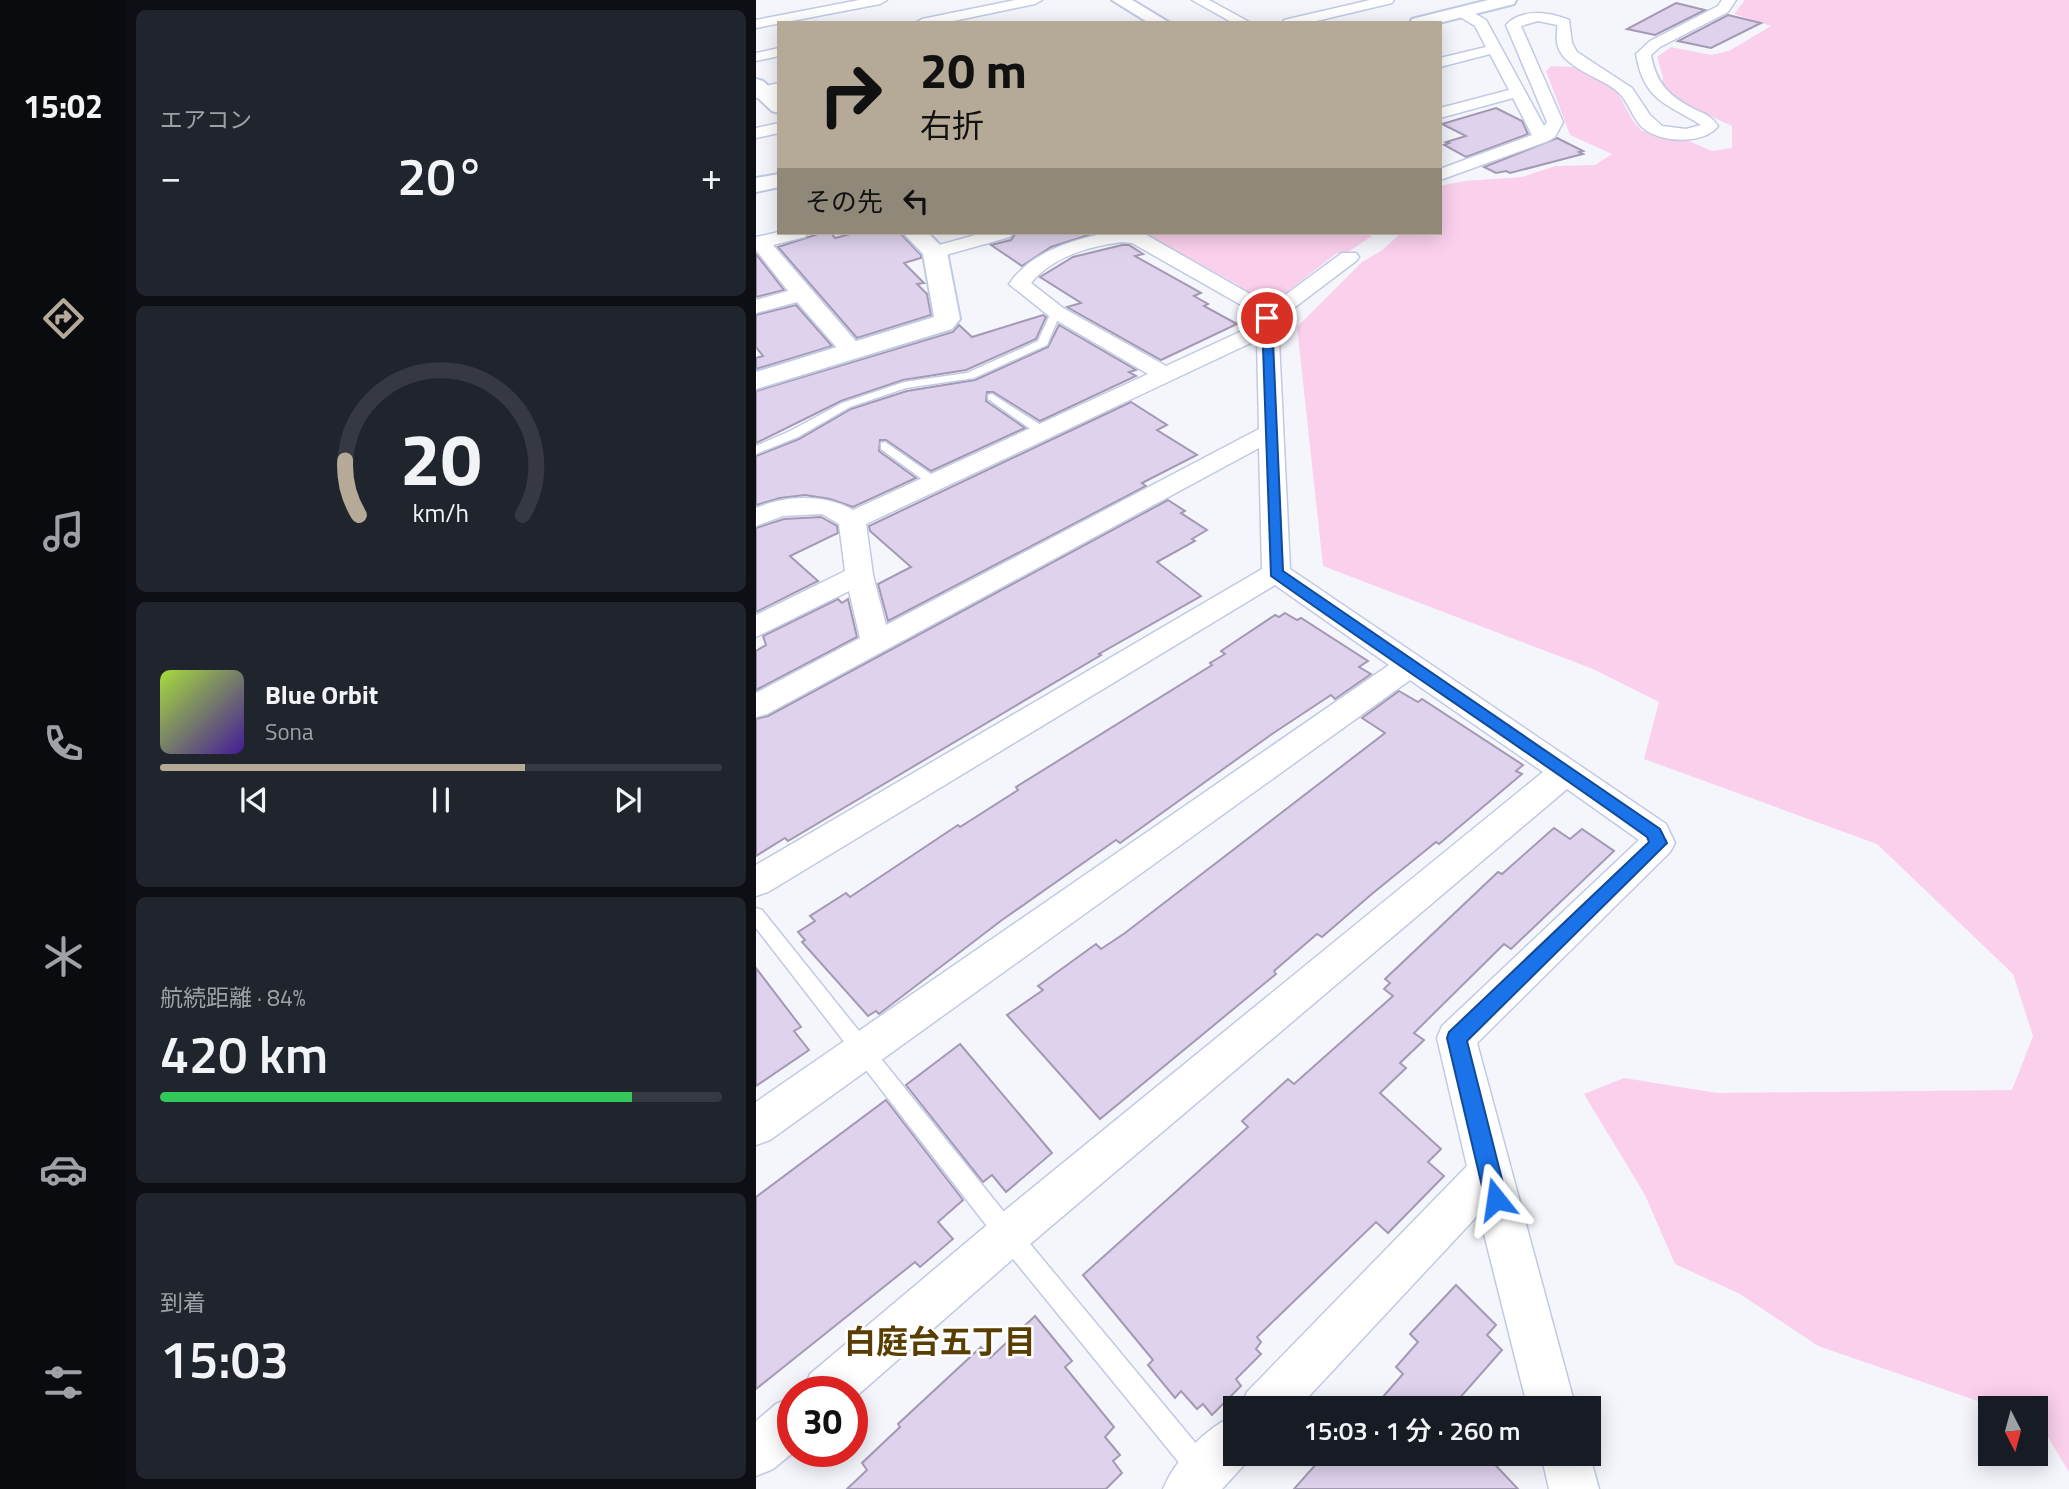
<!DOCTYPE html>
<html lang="ja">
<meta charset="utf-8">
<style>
body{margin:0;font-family:"Titillium Web","Noto Sans JP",sans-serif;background:#20242c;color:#f1f3f6;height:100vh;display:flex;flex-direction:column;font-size:26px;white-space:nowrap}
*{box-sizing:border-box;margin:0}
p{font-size:23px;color:#9ea1a6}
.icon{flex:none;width:38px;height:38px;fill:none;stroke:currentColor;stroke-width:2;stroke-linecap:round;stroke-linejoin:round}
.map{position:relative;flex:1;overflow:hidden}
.sheet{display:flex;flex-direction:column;gap:10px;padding:10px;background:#0d0f14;width:630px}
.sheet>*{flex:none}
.banner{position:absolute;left:21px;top:21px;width:665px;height:214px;border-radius:0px;box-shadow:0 4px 18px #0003;background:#b5aa97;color:#111;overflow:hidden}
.needle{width:46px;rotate:174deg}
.controls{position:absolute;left:1222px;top:1396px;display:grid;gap:14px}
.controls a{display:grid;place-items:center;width:70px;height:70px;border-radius:0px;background:#171b24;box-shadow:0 4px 18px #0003;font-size:35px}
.speed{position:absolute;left:21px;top:1376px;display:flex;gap:14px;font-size:35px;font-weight:700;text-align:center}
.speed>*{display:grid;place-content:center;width:91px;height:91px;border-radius:50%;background:#171b24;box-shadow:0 4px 18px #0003;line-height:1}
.speed .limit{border:10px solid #d22;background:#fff;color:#111}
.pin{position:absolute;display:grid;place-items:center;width:60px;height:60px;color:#fff;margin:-30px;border:4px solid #fff;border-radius:50%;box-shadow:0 2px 7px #0007}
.me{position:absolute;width:77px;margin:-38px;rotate:345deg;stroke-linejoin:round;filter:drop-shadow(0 0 5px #0008)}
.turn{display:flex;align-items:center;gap:24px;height:147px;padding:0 28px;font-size:32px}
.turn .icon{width:91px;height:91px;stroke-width:2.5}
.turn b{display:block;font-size:49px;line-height:60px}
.then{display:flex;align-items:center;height:66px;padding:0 28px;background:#0003;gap:14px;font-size:26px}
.big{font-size:52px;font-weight:600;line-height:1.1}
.sheet .card{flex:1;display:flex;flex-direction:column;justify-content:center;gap:10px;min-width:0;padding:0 24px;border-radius:10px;background:#20242c}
.sheet .dial{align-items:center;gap:0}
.dial svg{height:182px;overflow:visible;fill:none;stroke:#363941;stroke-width:7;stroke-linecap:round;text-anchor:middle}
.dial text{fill:#f1f3f6;stroke:none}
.song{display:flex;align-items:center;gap:21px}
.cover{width:84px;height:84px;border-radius:10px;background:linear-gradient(135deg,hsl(80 70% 55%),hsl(260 70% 35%))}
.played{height:7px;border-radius:4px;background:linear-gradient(90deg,#b5aa97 65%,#363941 65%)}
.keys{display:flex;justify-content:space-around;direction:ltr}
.heat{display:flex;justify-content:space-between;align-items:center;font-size:38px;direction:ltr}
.charge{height:10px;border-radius:5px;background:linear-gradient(90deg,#34c759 84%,#363941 0)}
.trip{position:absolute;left:467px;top:1396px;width:378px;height:70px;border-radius:0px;background:#171b24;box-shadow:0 4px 18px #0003;font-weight:600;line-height:70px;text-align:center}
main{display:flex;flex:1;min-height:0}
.tab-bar{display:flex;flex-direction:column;width:126px;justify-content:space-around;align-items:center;background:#090b0e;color:#9ea1a6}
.tab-bar .icon{width:49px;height:49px}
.tab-bar .current{color:#b5aa97}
.tab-bar b{font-size:32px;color:#f1f3f6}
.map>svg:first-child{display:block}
</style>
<main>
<nav class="tab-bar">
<b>15:02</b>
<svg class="icon current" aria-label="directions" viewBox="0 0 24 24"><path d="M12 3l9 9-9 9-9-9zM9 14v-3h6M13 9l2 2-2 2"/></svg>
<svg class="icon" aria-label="music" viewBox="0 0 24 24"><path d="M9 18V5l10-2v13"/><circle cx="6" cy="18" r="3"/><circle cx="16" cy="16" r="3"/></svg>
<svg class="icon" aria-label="phone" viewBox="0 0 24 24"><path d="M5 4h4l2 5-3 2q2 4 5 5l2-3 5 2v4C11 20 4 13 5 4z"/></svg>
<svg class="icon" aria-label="climate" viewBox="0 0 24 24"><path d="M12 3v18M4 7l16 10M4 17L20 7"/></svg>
<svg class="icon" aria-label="car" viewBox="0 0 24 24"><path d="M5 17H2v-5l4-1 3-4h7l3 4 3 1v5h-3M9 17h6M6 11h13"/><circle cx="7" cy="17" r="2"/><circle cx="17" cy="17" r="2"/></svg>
<svg class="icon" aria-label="filters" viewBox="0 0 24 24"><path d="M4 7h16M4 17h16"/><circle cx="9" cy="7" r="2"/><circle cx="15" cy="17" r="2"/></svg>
</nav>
<section class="sheet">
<div class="card"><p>エアコン</p>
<div class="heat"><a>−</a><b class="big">20°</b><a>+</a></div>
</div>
<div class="card dial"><svg viewBox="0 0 100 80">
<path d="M14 69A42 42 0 1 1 86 69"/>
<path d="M14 69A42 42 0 0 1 8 45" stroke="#b5aa97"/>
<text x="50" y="56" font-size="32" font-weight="700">20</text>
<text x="50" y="72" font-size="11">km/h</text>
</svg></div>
<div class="card">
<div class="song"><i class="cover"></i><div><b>Blue Orbit</b><p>Sona</p></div></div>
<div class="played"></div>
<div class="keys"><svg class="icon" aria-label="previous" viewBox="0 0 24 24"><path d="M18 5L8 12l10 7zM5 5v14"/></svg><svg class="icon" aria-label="pause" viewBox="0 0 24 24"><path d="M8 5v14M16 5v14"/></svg><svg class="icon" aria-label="next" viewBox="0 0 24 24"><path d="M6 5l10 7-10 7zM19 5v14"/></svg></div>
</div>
<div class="card"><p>航続距離 · 84%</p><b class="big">420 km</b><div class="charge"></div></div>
<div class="card"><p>到着</p><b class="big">15:03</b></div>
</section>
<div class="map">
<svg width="1313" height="1489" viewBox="0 0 1313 1489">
<rect width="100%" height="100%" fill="#f4f6fc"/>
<g fill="#fbd0ed">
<polygon points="989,0 1313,0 1313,1472 1283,1422 1279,1420 1279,1409 1245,1409 1062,1346 984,1294 919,1264 889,1195 828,1094 868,1078 961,1093 1256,1090 1277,1036 1257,974 1121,844 888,759 903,702 837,669 567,566 541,327 606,262 625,251 642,236 640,233 684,233 684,186 708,181 766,177 799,166 839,165 856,154 814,135 790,71 795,66 818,67 860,90 877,121 886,131 928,139 956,151 976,148 976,126 930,105 906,88 907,77 901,57 915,47 955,55 973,51 1015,26 978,14"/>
<polygon points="386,233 611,233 616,236 589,254 581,253 523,298 504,300 477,282"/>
</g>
<g fill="#ded2ed" stroke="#a499b3" stroke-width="2">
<polygon points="920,3 949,10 899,35 871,29"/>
<polygon points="972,15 1005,23 955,48 922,41"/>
<polygon points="740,108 766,121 772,134 710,157 688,145 693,143 690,142 710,136 686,124"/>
<polygon points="801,138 827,151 823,152 827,154 754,173 750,171 740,173 728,167"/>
<polygon points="65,233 75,233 79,238 98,233 144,233 165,255 165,258 148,263 168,283 161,284 171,294 175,315 101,338 22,247"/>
<polygon points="260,233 339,233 295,247 266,266 235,245 255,240"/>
<polygon points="366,245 373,245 387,254 379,256 445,293 438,296 452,304 448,306 481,324 405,360 311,307 325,303 284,277 317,257"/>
<polygon points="0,254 28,290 0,297"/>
<polygon points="40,305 76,346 0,369 0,358 7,356 0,347 0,315"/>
<polygon points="287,315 290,317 280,339 210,370 147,380 85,401 0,443 0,391 197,332 203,325 216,337"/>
<polygon points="303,325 380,370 373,372 380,376 284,421 237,392 231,392 230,401 269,428 175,471 130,440 124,440 123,451 160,478 97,507 74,499 49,495 24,498 0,505 0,456 43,439 95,409 151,391 219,380 292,347"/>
<polygon points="375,402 411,425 401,430 441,455 386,483 390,486 132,621 122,584 155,567 114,531 113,526"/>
<polygon points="412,500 429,511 425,513 451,530 436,539 439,541 401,562 445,596 343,654 345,655 32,841 29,838 0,856 0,719 12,716"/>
<polygon points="65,517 81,526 82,533 34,556 62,581 0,612 0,528 28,519"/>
<polygon points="82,599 86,603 92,599 101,637 0,690 0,651 10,645 7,636"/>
<polygon points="529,613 541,620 545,618 612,661 603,667 615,674 579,699 575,695 516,734 364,843 360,840 246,920 123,1014 120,1011 112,1016 46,942 49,940 42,932 59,921 54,916 90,893 94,897 202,825 204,827 262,790 260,787 456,665 454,663 469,654 465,651 519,615 523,617"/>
<polygon points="643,691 662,702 666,699 767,765 760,771 766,774 683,844 680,842 617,893 566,937 561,934 518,971 520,974 344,1119 251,1015 287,990 282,986 340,944 345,949 369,933 629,733 606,718"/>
<polygon points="798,828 814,839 826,829 858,851 755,949 748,944 658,1033 668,1040 644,1063 650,1068 624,1093 685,1149 672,1162 688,1176 632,1233 620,1222 501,1337 505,1342 500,1349 505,1354 480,1379 485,1386 456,1415 447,1404 441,1409 425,1391 419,1398 392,1365 397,1360 327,1275 492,1127 486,1121 532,1079 538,1084 637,996 628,989 634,983 629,979 742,872 746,874"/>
<polygon points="0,968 45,1027 38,1031 53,1050 0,1086"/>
<polygon points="204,1044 296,1153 250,1192 236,1175 227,1182 150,1085"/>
<polygon points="130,1100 207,1200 182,1222 197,1239 164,1267 159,1262 0,1389 0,1197"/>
<polygon points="700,1285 740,1325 731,1335 746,1350 694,1409 620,1409 618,1407 647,1374 640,1367 662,1342 654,1334"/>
<polygon points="279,1316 316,1361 309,1367 358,1427 349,1437 364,1455 357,1461 366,1473 350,1489 91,1489 111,1470 106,1463 144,1427 142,1424 225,1347 234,1358"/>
<polygon points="569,1454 729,1454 762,1489 538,1489"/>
</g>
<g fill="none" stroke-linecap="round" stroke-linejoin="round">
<defs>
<g id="service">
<polygon points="296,310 305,312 291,345 218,378 150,388 94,407 42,437 0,454 0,446 34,431 86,403 148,382 211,373 282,341"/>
<polygon points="236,394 291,429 291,435 283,435 232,399 232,395"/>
<polygon points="129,442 182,479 182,485 174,485 125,449 125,443"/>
<polygon points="0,908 6,910 260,1227 452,1458 455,1467 452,1476 443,1479 434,1476 244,1243 0,928"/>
</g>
<g id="minor">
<polygon points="103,0 131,0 124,4 0,28 0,20"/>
<polygon points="259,0 286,0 279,4 188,23 159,23 166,19"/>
<polygon points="436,0 453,0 495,23 477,23"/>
<polygon points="614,0 638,0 636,3 552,23 526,23 528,20"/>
<path d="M966,0H980L972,12L904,47L895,55C900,84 914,97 940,110C950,114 956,117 962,126C948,145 904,143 887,128C876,118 873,102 862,92C846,77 804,68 801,42C800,36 802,31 801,25L782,21L765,26L807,122L799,137L792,141L684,180V169L776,135L757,98L684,118V108L753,90L734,54L684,67V58L730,47L719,26L701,15V9H711L730,20L788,126L791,122L750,25C766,8 793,12 813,20L816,43L821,52L876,88L894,115L906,126L930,129L945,125C910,103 888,101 880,54L894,41L962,6Z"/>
<polygon points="23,48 23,56 0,61 0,53"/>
<polygon points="23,83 23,93 0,98 0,88"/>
<polygon points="23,123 23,133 0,138 0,128"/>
<polygon points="23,232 52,233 49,237 17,245 104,346 107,351 104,356 88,356 41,302 0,313 0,300 32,291 0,250 0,237"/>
<polygon points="227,233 257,233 254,237 179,258 169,252 172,248"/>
<path d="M349,233H387L508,302L513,307L586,253H600L603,257L600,261L522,320L534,569L910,824L919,843L914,852L721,1043L820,1409H772L723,1214L541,1409H484L491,1392L711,1166L681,1038L686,1026L883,840L811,789L267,1250L96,1400V1391H47L54,1374L237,1220L787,772L654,680L14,1140L0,1145V1102L633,665L519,585L12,892L0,896V865L506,569L503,448L11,714L0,717V693L104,638L93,591L0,637V615L89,571L83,524L66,514L27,516L0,526V508C31,495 68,494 97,510L392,374L293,316L253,284C275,252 314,241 349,233ZM366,242L376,243L494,310L500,319L501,324L410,366L307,308L275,283C296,257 334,246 366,242ZM501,340L503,429L130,625L117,575L110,524Z"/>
<polygon points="37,1397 39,1451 17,1469 0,1476 0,1421 20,1404"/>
<path d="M480,1415V1454H498L466,1489H407C419,1460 450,1427 480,1415Z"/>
<polygon points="785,1454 833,1453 843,1489 793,1489"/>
</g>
<g id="tertiary">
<polygon points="356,0 376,0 414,23 393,23"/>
<polygon points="732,0 760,0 758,4 683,23 654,23 656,19"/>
<polygon points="0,79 7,81 23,96 23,113 16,111 0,96"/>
<polygon points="23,174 23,187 0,192 0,178"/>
<polygon points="147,233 172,233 191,252 204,319 196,329 0,389 0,372 178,317 167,254"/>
</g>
</defs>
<use href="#service" stroke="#c1cae4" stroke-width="3"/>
<use href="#minor" stroke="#c1cae4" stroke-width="3"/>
<use href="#tertiary" stroke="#c1cae4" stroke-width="4"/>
<use href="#service" fill="#fff" fill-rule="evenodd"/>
<use href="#minor" fill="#fff" fill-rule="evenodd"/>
<use href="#tertiary" fill="#fff" fill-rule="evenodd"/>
</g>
<path fill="#1a73e8" stroke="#114b97" stroke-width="2" d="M511,315L516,318L527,571L904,829L911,843L711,1041L751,1199L747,1206L740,1210L732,1206L729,1199L691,1038L693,1032L893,842L891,837C767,748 639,664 515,576L506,318Z"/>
<g text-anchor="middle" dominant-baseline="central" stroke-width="5" stroke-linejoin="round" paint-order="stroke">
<g font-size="32" font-weight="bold" fill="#5a3d00" stroke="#fff">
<text x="184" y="1341">白庭台五丁目</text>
</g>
</g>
</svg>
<div class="controls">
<a><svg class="needle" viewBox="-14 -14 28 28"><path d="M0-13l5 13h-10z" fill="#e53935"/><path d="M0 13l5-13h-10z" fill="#9ea1a6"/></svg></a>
</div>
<div class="speed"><div class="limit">30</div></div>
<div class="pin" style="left:511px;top:318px;background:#d93025"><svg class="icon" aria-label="arrive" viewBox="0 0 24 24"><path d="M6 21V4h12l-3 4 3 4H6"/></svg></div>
<svg class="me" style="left:740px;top:1199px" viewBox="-20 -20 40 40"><path d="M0-17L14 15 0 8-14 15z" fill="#1a73e8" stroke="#fff" stroke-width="4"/></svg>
<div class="trip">15:03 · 1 分 · 260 m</div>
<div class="banner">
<div class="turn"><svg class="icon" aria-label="right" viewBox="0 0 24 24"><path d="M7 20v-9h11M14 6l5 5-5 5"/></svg><div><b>20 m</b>右折</div></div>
<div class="then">その先<svg class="icon" aria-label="left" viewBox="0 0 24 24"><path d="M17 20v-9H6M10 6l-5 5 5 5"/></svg></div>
</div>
</div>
</main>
